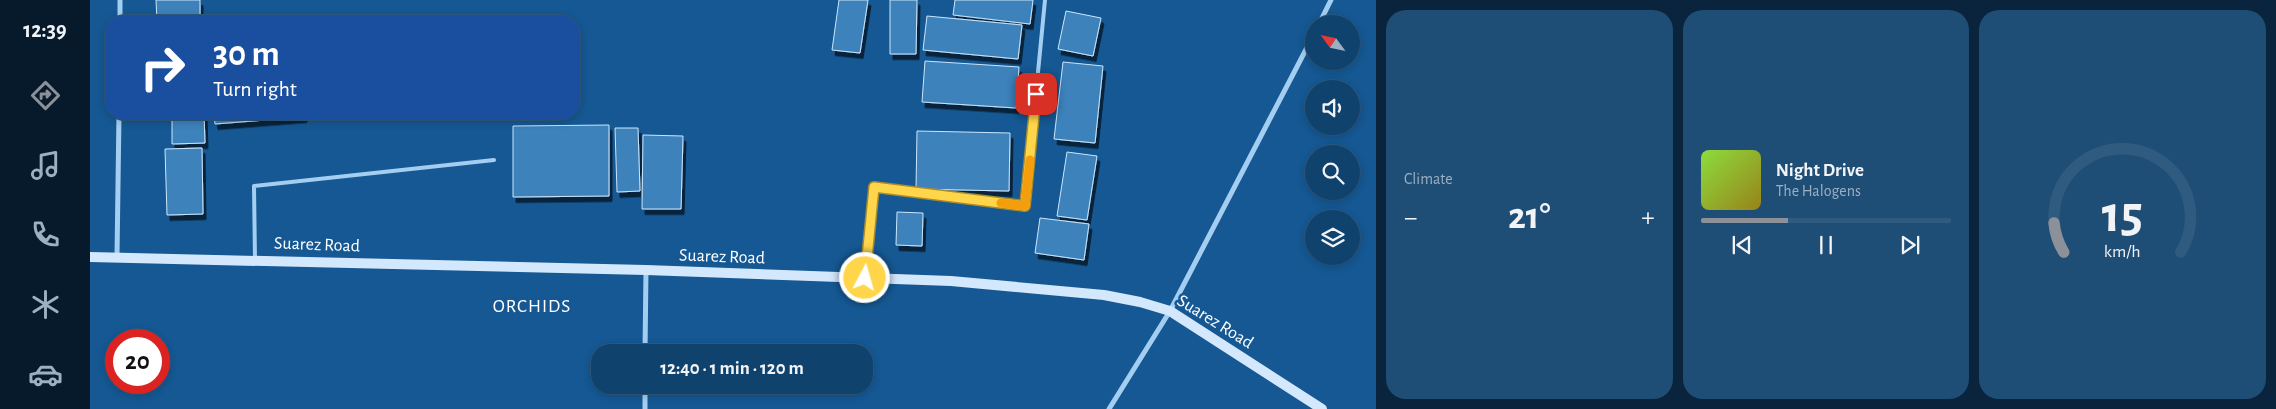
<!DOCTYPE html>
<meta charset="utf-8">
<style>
body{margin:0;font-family:"Alegreya Sans",sans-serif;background:#1e4d76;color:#f1f3f6;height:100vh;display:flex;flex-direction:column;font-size:19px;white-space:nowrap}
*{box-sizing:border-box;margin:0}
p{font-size:16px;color:#9cb0c2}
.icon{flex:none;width:28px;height:28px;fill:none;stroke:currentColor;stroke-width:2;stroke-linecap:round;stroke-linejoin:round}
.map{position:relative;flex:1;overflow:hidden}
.side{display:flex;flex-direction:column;gap:10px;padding:10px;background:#09243c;width:900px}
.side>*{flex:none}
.top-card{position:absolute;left:15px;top:15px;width:475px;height:105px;border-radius:20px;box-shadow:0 2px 8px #0003,0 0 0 1px #305b81;background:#1a4fa0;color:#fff;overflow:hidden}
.needle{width:32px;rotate:303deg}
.buttons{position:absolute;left:1215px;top:15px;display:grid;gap:10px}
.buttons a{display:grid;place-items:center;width:55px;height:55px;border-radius:50%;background:#10426e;box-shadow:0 2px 8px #0003,0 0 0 1px #305b81;font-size:25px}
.speed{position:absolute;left:15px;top:329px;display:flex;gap:10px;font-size:25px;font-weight:700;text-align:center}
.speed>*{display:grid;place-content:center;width:65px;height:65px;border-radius:50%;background:#10426e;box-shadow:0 2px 8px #0003,0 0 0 1px #305b81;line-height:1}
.speed .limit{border:8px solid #d22;background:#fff;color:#111}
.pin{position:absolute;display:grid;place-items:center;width:42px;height:42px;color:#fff;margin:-21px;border-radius:10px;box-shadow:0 2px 8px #0006}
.me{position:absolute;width:55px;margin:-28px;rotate:6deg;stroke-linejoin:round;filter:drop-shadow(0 0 4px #0008)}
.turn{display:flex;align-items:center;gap:18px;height:105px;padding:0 25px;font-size:22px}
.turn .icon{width:65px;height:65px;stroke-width:2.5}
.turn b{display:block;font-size:35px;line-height:42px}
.big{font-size:38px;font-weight:700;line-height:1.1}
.side .widget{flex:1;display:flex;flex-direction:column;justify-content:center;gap:8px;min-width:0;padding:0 18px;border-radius:20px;background:#1e4d76}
.side .dial{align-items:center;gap:0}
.dial svg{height:130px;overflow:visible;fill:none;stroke:#305b81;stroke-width:7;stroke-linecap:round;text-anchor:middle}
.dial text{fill:#f1f3f6;stroke:none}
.song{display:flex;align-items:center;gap:15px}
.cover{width:60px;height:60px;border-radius:8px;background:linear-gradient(135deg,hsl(90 70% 55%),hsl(50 70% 35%))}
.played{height:5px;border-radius:2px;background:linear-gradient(90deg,#8c9099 35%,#305b81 35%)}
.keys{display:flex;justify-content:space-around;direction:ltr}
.heat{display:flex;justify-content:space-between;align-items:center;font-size:28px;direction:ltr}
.side .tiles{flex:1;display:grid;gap:10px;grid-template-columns:repeat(3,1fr)}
.trip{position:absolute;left:501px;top:344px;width:282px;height:50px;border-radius:20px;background:#10426e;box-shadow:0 2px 8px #0003,0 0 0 1px #305b81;font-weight:700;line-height:50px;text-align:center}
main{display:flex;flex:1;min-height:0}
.menu{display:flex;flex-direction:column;width:90px;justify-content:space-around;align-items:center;background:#061a2c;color:#9cb0c2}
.menu .icon{width:35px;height:35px}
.menu .selected{color:#8c9099}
.menu b{font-size:22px;color:#f1f3f6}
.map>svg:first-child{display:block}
</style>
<main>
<nav class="menu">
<b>12:39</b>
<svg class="icon selected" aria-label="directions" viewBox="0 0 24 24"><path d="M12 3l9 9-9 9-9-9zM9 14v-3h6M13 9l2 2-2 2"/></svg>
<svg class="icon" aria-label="music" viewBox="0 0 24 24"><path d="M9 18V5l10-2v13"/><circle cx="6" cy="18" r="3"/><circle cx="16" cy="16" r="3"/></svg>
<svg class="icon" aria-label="phone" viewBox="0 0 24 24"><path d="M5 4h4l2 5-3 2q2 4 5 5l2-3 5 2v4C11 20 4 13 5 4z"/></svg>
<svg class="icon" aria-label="climate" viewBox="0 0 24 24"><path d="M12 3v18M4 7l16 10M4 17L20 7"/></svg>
<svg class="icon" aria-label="car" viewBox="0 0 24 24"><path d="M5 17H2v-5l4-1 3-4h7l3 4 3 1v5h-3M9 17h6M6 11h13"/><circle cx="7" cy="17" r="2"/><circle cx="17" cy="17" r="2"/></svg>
</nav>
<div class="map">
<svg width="1286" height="409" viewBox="0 0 1286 409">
<defs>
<filter id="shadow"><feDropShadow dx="3" dy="5.5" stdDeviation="0" flood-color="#0009"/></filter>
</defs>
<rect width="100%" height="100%" fill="#155893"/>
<g fill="#3e82bb" stroke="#cbe6fc" filter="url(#shadow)">
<polygon points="66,0 110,0 110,21 67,21"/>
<polygon points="749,0 778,0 770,53 742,50"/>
<polygon points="800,0 827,0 826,54 800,54"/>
<polygon points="865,0 943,0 940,24 863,15"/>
<polygon points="976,11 1011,18 1003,56 968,49"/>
<polygon points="837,16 932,25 928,59 833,50"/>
<polygon points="835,61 929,67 926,108 832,102"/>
<polygon points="973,62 1013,66 1005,143 964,139"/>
<polygon points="82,114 114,114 115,143 82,144"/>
<polygon points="124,114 214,114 214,117 125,124"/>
<polygon points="519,125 519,196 423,197 423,126"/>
<polygon points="525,128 548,128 550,191 527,192"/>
<polygon points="827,131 920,133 919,191 826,189"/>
<polygon points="553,135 593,136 591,209 552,209"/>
<polygon points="112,148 113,214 77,215 75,149"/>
<polygon points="977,152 1007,156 997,220 967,216"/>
<polygon points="807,212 833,213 832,246 806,245"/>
<polygon points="950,218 999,224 994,260 945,253"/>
</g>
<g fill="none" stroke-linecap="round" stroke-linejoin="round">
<g stroke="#a4cef1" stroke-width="4">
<polyline points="165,260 164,186 404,160"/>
<polyline points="775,277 784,187 935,206 955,0"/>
</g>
<g stroke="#a4cef1" stroke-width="5">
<polyline points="30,21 30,0"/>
<polyline points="1229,24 1241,0"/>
<polyline points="27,256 29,114"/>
<polyline points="555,352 556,270"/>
<polyline points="555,409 555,385"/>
<polyline points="1019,409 1080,311 1224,34"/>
</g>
<polyline stroke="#d3e8fc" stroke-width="10" points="0,257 556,270 861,281 1014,295 1050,302 1080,311 1232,409"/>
</g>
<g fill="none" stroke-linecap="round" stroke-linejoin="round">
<defs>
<polyline id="route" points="775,278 784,187 935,206 946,94"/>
</defs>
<use href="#route" stroke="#a68a30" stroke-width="12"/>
<use href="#route" stroke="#ffd54a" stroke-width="9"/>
<polyline stroke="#f59e0b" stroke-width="9" points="911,203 935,206 940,160"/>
</g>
<g text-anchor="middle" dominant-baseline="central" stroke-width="5" stroke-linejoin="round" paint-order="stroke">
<g font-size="18" fill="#fff" stroke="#155893">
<text transform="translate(227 245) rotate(2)">Suarez Road</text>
<text transform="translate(632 257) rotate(2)">Suarez Road</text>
<text transform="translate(1125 322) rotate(32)">Suarez Road</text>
</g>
<g font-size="19" letter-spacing="1" fill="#fff" stroke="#155893">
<text x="442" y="306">ORCHIDS</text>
</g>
</g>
</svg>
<div class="buttons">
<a><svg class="needle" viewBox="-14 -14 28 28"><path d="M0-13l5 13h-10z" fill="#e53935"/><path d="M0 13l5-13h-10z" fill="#9cb0c2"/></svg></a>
<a><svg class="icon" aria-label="sound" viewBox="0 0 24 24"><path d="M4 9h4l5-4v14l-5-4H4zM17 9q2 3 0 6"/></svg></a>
<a><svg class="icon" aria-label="search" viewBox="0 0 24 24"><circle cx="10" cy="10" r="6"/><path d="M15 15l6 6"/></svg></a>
<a><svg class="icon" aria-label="layers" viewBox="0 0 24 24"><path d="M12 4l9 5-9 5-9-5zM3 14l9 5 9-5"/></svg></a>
</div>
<div class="speed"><div class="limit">20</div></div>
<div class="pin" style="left:946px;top:94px;background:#d93025"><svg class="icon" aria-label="arrive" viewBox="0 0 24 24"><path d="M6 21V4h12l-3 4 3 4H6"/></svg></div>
<svg class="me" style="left:775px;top:278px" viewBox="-20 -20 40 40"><circle r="17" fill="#ffd54a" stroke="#fff" stroke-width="3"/><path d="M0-11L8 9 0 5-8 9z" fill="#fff"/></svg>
<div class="trip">12:40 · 1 min · 120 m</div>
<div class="top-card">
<div class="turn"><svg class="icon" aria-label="right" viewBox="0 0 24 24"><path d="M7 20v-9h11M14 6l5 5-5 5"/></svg><div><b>30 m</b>Turn right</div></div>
</div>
</div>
<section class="side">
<div class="tiles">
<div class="widget"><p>Climate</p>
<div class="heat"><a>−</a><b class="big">21°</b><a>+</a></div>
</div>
<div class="widget">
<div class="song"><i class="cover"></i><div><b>Night Drive</b><p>The Halogens</p></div></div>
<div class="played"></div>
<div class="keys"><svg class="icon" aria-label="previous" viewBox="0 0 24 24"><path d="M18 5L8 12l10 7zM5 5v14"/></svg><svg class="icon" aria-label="pause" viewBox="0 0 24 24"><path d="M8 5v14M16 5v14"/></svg><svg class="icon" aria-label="next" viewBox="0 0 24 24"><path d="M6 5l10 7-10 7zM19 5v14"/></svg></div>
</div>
<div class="widget dial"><svg viewBox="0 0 100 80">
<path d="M14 69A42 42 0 1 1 86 69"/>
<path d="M14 69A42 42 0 0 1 8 51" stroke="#8c9099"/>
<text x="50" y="56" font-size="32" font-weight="700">15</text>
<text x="50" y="72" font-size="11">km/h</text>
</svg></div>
</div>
</section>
</main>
